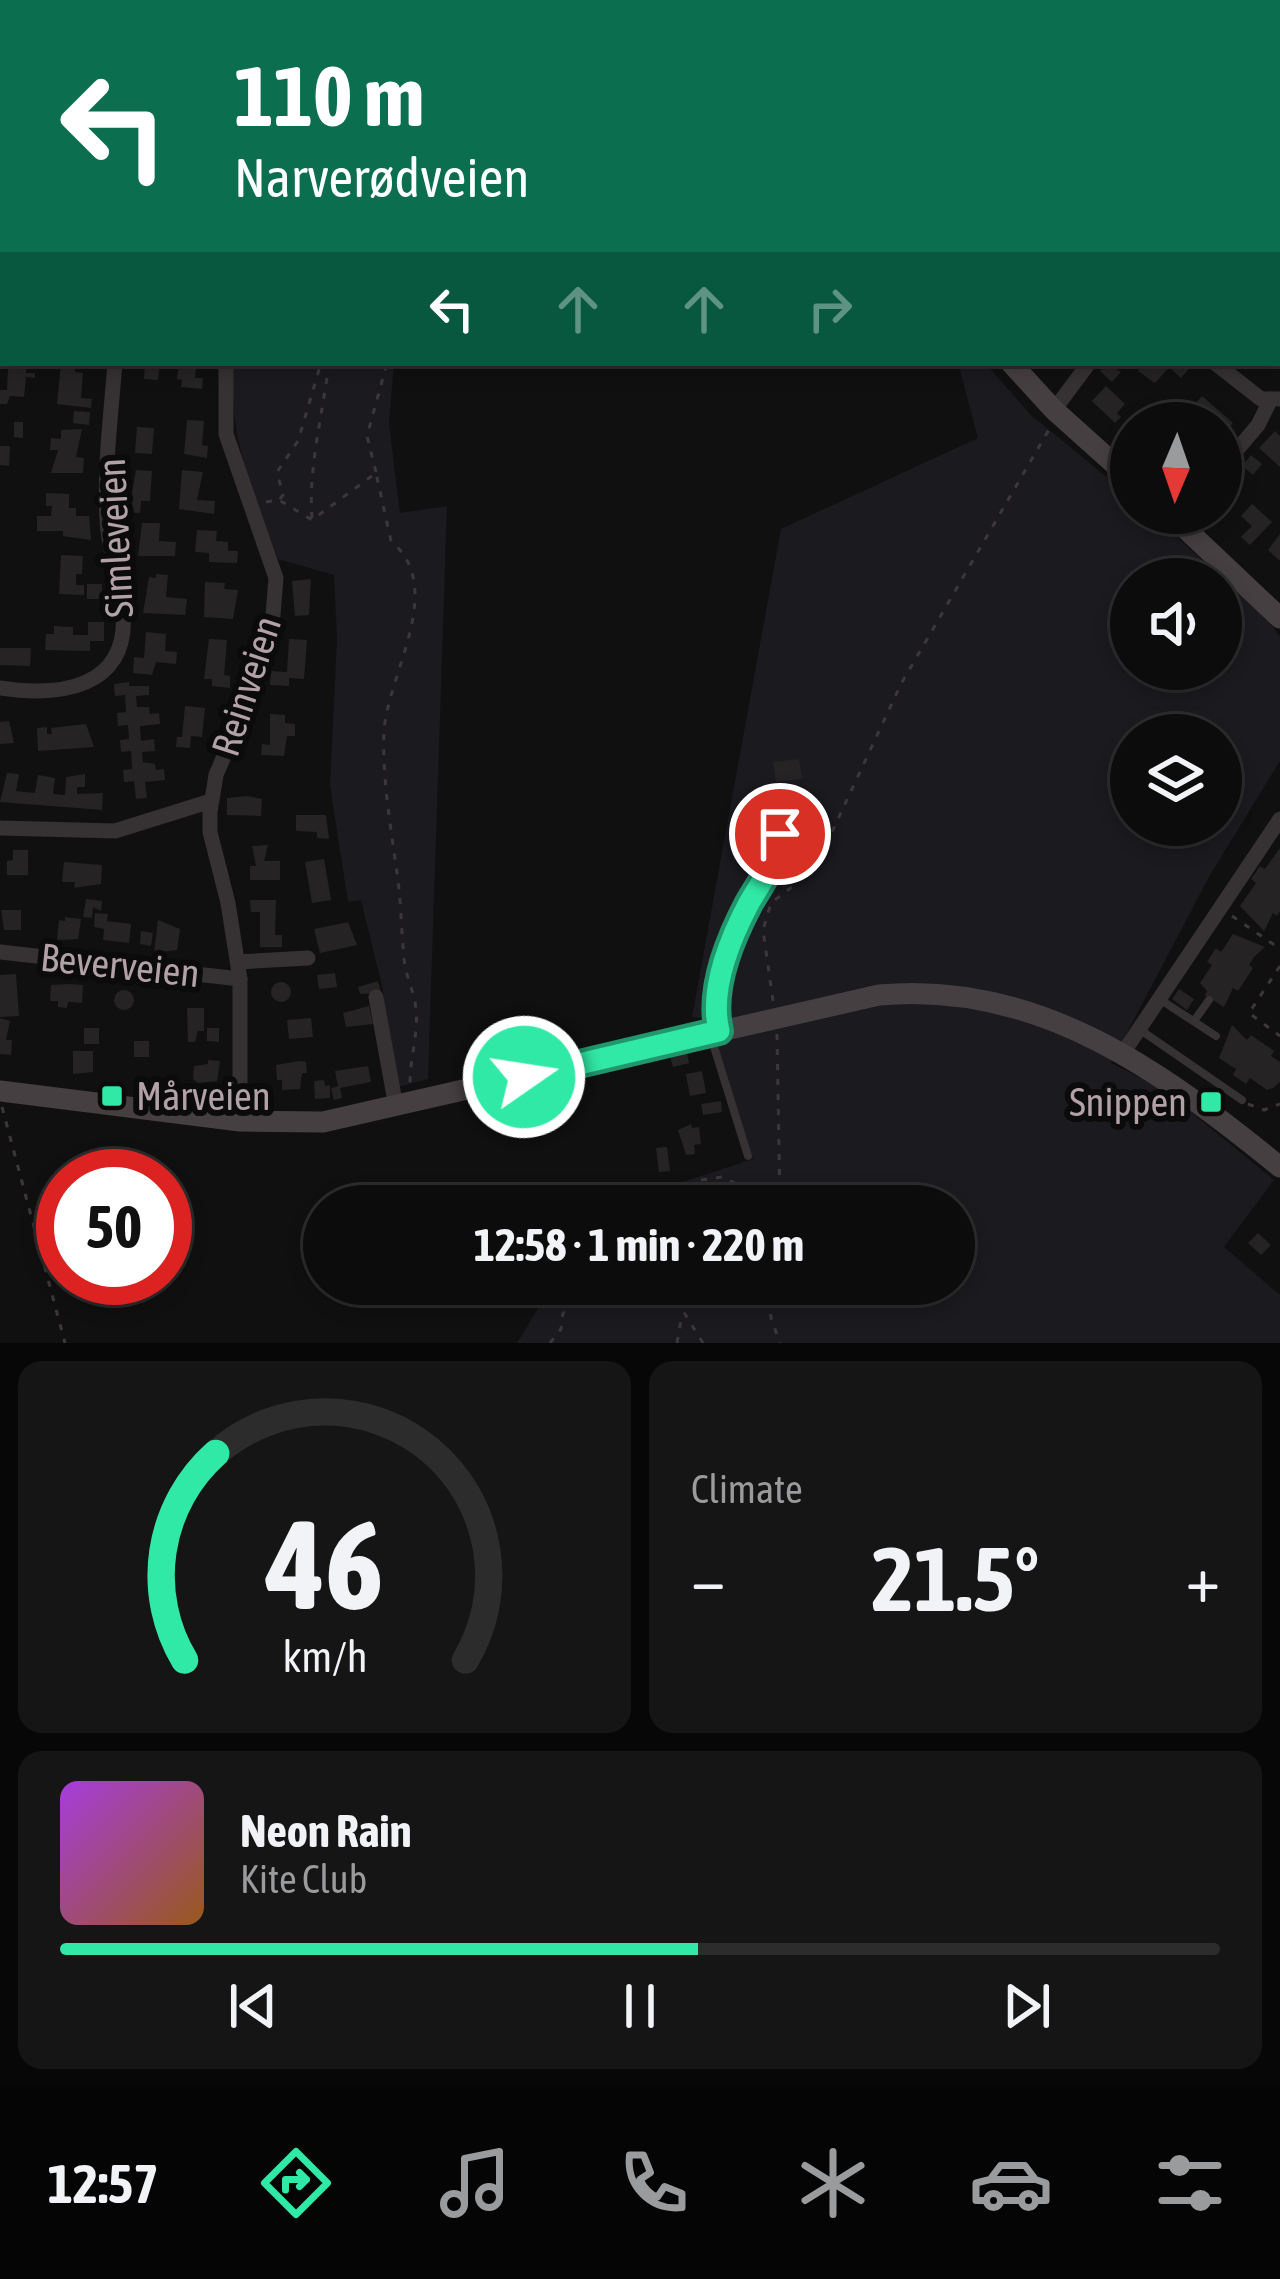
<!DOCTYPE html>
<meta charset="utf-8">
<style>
body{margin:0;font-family:"Asap Condensed",sans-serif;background:#161515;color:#f1f3f6;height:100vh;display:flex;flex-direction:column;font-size:45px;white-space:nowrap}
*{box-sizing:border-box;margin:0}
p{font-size:39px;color:#9a9b9d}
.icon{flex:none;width:66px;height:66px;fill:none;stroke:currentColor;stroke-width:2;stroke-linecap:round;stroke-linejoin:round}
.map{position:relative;height:1343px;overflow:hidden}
.side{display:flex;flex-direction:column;gap:18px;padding:18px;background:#070707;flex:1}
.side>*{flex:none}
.banner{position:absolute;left:0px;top:0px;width:1281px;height:366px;box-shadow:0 6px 18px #0003,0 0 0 3px #2d2c2d;background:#0b6e4f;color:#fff;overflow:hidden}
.needle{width:78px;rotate:182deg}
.buttons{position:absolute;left:1110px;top:402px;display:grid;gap:24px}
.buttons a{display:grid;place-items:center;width:132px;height:132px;border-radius:50%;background:#0d0c0c;box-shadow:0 6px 18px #0003,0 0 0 3px #2d2c2d;font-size:60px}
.speed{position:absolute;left:36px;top:1149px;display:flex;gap:24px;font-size:60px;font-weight:700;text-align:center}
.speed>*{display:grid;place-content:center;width:156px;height:156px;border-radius:50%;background:#0d0c0c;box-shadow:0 6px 18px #0003,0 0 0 3px #2d2c2d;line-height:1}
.speed .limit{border:18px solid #d22;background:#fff;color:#111}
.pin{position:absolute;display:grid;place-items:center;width:102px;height:102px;color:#fff;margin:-51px;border:6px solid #fff;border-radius:50%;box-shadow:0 3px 12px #0007}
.me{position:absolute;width:132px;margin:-66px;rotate:77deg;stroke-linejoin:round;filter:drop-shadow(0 0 9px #0008)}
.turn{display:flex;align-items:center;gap:42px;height:252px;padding:0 36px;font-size:54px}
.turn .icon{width:156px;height:156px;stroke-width:2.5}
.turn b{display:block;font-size:84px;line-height:102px}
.lanes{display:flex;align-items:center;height:114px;padding:0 36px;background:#0003;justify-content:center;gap:60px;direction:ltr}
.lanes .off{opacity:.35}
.big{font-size:90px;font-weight:700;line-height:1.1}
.side .widget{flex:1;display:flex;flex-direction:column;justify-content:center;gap:18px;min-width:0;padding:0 42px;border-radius:24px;background:#161515}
.side .dial{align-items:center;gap:0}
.dial svg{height:312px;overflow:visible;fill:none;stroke:#2d2c2d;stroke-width:7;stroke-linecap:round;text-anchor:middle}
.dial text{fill:#f1f3f6;stroke:none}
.song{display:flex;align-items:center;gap:36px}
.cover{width:144px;height:144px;border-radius:18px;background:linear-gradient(135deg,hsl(280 70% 55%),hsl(30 70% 35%))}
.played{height:12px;border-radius:6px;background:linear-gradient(90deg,#31e9a7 55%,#2d2c2d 55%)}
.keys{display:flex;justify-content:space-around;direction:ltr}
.heat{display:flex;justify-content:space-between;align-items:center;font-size:66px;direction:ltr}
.side .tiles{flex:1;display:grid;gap:18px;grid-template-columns:1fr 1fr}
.widget:last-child{grid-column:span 2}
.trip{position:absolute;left:303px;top:1185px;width:672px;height:120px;border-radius:60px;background:#0d0c0c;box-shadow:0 6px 18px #0003,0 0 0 3px #2d2c2d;font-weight:700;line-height:120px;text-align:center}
.tab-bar{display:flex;height:192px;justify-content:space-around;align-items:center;background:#050505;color:#9a9b9d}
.tab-bar .icon{width:84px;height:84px}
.tab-bar .current{color:#31e9a7}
.tab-bar b{font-size:54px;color:#f1f3f6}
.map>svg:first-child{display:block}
</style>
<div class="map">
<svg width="1280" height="1343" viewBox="0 0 1280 1343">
<rect width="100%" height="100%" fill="#111010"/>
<g fill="#1a1a1f" fill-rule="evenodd">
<path d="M234,363H394L389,423L400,513L447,506L428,1079L395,1088L383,990L361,900L348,902L330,785L337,639L334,575L278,559C253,491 227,437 234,363Z"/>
<path d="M958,363H985L1031,415L1131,497V513H1150L1267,618L1280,637V761L1210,875L1111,1063L1163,1089L1274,1180L1224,1247L1280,1295V1343H517L553,1284H954V1206H641L661,1189L753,1159L706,1019L692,1017L781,529L978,438ZM1131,579H1221V669H1131ZM1131,735H1221V825H1131Z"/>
</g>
<g fill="#252323">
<polygon points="61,363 76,363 75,372 83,373 81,398 92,399 91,408 57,404"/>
<polygon points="145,363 160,363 158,380 144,379"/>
<polygon points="179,363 196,363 195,378 203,378 202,389 181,387 182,380 177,379"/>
<polygon points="1107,363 1121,372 1112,382 1100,371"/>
<polygon points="1142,363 1173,363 1155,383 1138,371"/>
<polygon points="1176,363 1189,363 1192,365 1181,378 1171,369"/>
<polygon points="8,368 26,369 26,373 35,373 35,378 26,377 24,397 10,396 7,404 0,404 0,390 7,390"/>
<polygon points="1106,386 1125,404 1117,413 1121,417 1115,423 1092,401"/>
<polygon points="1202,396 1233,423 1221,437 1221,423 1205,423 1190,410"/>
<polygon points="1162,400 1174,411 1164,421 1153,411"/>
<polygon points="74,411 90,412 89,425 73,423"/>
<polygon points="187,420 204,421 202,445 208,446 207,458 184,454"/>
<polygon points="14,422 23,422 23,438 14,437"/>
<polygon points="137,427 154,428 152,454 135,453"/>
<polygon points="82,429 76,457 84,458 83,473 51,473 58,450 50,450 51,438 61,439 61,430"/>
<polygon points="1275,431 1280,436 1280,467 1259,448"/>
<polygon points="0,446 10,446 9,466 0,465"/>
<polygon points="1251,455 1262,464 1253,475 1242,466"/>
<polygon points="136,470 152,471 150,501 141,501 140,513 118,512 119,497 131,498"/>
<polygon points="182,470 203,472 197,500 215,501 214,514 179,509"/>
<polygon points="46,493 69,494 69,508 76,508 76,516 89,516 91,540 63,536 63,531 37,531 37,516 51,516 52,506 46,506"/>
<polygon points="1252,504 1272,522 1250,545 1241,537 1252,526 1241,516"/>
<polygon points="142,523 160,523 159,541 176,542 175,556 138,556"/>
<polygon points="197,530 217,531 216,541 228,542 228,551 238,551 237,563 209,562 209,553 195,552"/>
<polygon points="1280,534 1280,561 1268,550"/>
<polygon points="61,555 83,556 82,574 76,574 76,585 84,585 84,595 59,594"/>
<polygon points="156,574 168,575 166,597 187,599 185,615 143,613 149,577 156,578"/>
<polygon points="311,579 309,615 295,616 292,581"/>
<polygon points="205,582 225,583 224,589 238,590 233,619 204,617"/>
<rect x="87" y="584" width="15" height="15"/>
<polygon points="88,622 104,622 104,641 90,641 90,651 45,650 46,634 54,634 54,626 73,627 73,635 88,635"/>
<polygon points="146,632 166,634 165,651 177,652 176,664 156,662 152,675 133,673 134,657 144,658"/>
<polygon points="209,639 227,640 224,675 230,676 230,688 212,686 212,679 204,679"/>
<polygon points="289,639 307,640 304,679 289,678 289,686 270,685 271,671 287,672"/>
<polygon points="0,648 31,648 30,666 0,665"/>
<polygon points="129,682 129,686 149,686 149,695 136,696 137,707 149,707 150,714 159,713 160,724 140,726 141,741 154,739 155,751 142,752 143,762 155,764 156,770 164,769 165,780 145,782 147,798 136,799 134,781 124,782 123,770 132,769 131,751 121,752 120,740 129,739 128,725 118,726 117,713 126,712 125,695 115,696 114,684"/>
<polygon points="185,706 205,708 202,737 191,736 190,748 176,747 177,737 182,737"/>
<polygon points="270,714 285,715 285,723 295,724 295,736 287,736 284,756 261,755 262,744 270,745"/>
<polygon points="9,721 14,743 0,744 0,722"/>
<polygon points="86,724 94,747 38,751 37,728 47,727 47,734 52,734 51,728"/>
<polygon points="799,759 802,779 776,782 773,762"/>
<polygon points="7,773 19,774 16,791 35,793 38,775 55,778 53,794 65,795 66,777 85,774 85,787 77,787 77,794 103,793 102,810 0,802"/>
<polygon points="247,796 262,799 261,816 227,815 227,798"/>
<polygon points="772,807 773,854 748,855 746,808"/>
<polygon points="296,815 326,815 329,839 317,838 317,832 296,831"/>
<polygon points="268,845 264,861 280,861 280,880 250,880 250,866 256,866 252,846"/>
<polygon points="1280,848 1280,911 1277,916 1273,913 1264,931 1240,906 1256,883 1251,879 1260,866 1265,869"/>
<polygon points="13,850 28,850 28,875 7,875 7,861 13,860"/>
<polygon points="324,859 331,900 312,903 305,862"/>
<polygon points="64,862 102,865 101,884 74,888 75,882 62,882"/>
<polygon points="86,899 102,901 101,911 93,907 92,918 83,917"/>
<polygon points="250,900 276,900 275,935 282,935 282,947 260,947 260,912 251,912"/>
<polygon points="1,910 21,910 21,930 4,930"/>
<polygon points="95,913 108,914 107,921 131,924 129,943 103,940 104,929 94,927"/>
<polygon points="65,917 81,919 78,939 57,940 59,920 65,921"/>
<polygon points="158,920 180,929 177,950 154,953"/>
<polygon points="348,922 357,945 320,953 314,929"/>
<polygon points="141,931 153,933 151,946 140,944"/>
<polygon points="1233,934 1265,947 1254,957 1249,965 1253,968 1238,991 1233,988 1224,1007 1205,995 1207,991 1200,983 1212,965 1207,962 1216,948 1221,952"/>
<polygon points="335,973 337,987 319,989 317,975"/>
<polygon points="16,974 19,1016 0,1017 0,975"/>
<polygon points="378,981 381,993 360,994 358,987"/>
<circle cx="281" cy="992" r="10"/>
<polygon points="70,984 83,985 82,1003 68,1002 67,1008 58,1007 58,1001 50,1001 51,985"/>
<polygon points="1179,989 1194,999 1187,1010 1172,999"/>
<circle cx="124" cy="1000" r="10"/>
<polygon points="369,1006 373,1024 346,1027 343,1013"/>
<polygon points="187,1008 204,1008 204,1031 198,1031 195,1042 188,1042"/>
<polygon points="0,1018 10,1021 6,1040 12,1040 11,1055 0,1054"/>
<polygon points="311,1018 313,1037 289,1039 287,1020"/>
<polygon points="1232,1025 1247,1040 1251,1035 1274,1051 1271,1056 1280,1062 1280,1082 1273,1088 1267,1090 1250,1078 1246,1084 1233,1075 1236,1069 1219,1058"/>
<rect x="84" y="1028" width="15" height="16"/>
<polygon points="207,1028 219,1028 219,1042 207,1041"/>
<rect x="134" y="1041" width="15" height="16"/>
<polygon points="686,1049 689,1063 673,1067 669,1053"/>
<polygon points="73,1051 93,1051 93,1072 73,1074"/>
<polygon points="208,1060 220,1061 217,1081 198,1083 193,1079 194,1066 208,1064"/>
<polygon points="299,1061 306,1062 307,1073 302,1073 300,1089 282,1090 282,1080 277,1080 276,1065"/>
<polygon points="368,1066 371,1082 340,1088 342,1098 334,1100 331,1088 338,1086 335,1071"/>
<polygon points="702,1071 706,1093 690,1096 686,1074"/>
<polygon points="324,1080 325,1086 330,1085 330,1098 315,1099 314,1081"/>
<polygon points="721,1101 722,1112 703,1115 701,1104"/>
<polygon points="691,1124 692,1128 699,1127 701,1144 694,1145 695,1154 686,1155 678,1130"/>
<polygon points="667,1147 670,1171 659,1172 656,1148"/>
<polygon points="1258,1233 1271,1245 1261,1255 1248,1243"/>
</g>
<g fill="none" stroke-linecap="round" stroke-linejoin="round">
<g stroke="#3d3739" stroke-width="3" stroke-dasharray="6 9" stroke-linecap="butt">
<polyline points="221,0 223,3"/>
<polyline points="376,472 367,436 387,363"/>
<polyline points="280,499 283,495 277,472 298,441 321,363"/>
<path d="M266,502L279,500L312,520L376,473L391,541C447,588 388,673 384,731C382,777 390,821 396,866C401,896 401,927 404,958C405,973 412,987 415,1002C420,1030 410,1056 410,1083"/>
<path d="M312,518C308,468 323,413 329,363"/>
<polyline points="1232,916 1273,944 1280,944"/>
<polyline points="1280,966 1249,1013 1280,1036"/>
<polyline points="773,1001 763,930 771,903 792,887 824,849 901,684 1051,426"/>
<polyline points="777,1034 780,1206"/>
<polyline points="1248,1104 1264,1110 1280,1104"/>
<polyline points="2,1107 65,1343"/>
<polyline points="647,1206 701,1180 722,1177 743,1187 761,1189 778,1205"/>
<polyline points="676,1284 680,1306 703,1343"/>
<polyline points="768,1284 771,1318 780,1343"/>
<polyline points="550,1343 561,1329 563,1313 569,1310 584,1284"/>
<polyline points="677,1343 682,1315"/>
</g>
<g stroke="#363132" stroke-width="8">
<polyline points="267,0 268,3"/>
<polyline points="374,0 375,3"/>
<polyline points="1161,1000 1216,1036"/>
<polyline points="1194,1021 1209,1000"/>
<polyline points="1139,1029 1242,1100"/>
<polyline points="711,1037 748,1156"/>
</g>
<g stroke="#363132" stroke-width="15">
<polyline points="1061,0 1063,3"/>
<polyline points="138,3 138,0"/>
<polyline points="1249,3 1256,0"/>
<polyline points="0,159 3,161"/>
<polyline points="1278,205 1280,204"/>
<polyline points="0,333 3,327"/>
<polyline points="226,363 226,434 276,578 273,615 252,690 216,775 210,812 210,832 228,903 240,979 240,1121"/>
<polyline points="1215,363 1261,399 1280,399"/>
<polyline points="1054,410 1089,363"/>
<polyline points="1231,457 1258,425 1271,399"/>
<path d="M0,688C59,697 130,689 123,610C120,579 108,550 107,519C104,467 111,415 115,363"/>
<polyline points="0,828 115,831 211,801"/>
<polyline points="0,952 240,979"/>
<polyline points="238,962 308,958"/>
<polyline points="376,997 396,1107"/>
<path d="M719,1031C709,987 731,932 754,895C767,874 777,859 780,834"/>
<polyline points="1123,1053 1280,819"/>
</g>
<g stroke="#463f41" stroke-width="21">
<polyline points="792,0 794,3"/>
<polyline points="1011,363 1054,410 1131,479"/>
<polyline points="1169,513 1280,618"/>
<path d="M0,1091L240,1121L323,1122L879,995C1038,980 1163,1072 1280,1167"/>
</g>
</g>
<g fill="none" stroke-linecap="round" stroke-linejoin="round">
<defs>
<path id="route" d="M524,1077L719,1031C709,990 730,939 749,903C763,879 777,862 780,834"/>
</defs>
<use href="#route" stroke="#20976d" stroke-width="30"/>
<use href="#route" stroke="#31e9a7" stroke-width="21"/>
</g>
<g fill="#31e9a7" stroke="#0c0b0b" stroke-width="4.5">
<rect x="100" y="1084" width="24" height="24" rx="6"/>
<rect x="1199" y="1090" width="24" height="24" rx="6"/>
</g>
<g text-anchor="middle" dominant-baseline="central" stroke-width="12" stroke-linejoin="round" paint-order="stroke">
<g font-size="39" fill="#b2a2a7" stroke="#0c0b0b">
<text transform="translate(115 538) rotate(-93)">Simleveien</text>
<text transform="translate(246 686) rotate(-72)">Reinveien</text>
<text transform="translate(120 965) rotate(6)">Beverveien</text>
</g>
<g font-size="39" fill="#b2a2a7" stroke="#0c0b0b" text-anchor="start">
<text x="136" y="1096">Mårveien</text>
<text x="1187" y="1102" text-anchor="end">Snippen</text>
</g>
</g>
</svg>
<div class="buttons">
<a><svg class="needle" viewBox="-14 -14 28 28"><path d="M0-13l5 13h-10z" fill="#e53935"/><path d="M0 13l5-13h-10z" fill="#9a9b9d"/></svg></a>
<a><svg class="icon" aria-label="sound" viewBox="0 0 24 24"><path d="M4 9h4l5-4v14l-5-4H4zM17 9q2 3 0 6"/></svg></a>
<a><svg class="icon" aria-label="layers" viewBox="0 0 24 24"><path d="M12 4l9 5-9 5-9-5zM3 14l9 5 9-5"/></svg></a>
</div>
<div class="speed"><div class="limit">50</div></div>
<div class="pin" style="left:780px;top:834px;background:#d93025"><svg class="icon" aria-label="arrive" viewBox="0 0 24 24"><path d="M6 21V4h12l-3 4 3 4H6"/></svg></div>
<svg class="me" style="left:524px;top:1077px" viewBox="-20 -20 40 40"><circle r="17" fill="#31e9a7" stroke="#fff" stroke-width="3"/><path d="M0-11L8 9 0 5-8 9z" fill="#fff"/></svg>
<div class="trip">12:58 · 1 min · 220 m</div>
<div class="banner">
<div class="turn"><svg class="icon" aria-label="left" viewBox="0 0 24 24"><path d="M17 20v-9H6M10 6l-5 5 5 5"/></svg><div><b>110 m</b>Narverødveien</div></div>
<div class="lanes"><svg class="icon" aria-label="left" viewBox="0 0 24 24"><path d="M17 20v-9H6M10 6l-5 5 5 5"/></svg><svg class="icon off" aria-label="ahead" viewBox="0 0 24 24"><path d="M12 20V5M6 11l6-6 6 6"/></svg><svg class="icon off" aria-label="ahead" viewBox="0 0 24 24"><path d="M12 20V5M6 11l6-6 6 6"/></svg><svg class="icon off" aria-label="right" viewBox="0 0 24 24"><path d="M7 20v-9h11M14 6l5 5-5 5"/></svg></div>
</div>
</div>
<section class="side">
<div class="tiles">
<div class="widget dial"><svg viewBox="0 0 100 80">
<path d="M14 69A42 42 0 1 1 86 69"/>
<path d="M14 69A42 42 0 0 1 22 16" stroke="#31e9a7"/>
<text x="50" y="56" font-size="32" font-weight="700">46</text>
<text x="50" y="72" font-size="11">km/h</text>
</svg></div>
<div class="widget"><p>Climate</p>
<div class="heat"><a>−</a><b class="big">21.5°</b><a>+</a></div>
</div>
<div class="widget">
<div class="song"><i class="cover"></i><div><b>Neon Rain</b><p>Kite Club</p></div></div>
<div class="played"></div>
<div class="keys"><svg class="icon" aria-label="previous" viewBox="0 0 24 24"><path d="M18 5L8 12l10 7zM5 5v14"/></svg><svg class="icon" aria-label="pause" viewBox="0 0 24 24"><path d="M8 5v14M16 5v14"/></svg><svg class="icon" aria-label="next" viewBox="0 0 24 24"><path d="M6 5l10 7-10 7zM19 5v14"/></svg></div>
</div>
</div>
</section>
<nav class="tab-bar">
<b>12:57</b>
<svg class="icon current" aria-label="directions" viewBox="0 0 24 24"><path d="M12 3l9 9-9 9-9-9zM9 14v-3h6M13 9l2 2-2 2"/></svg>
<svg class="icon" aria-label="music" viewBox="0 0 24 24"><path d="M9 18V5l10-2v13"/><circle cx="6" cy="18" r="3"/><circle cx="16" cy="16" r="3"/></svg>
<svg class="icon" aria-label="phone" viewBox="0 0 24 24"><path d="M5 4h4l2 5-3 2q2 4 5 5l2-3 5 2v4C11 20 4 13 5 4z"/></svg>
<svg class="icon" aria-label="climate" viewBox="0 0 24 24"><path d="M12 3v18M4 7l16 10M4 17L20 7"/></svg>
<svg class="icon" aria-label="car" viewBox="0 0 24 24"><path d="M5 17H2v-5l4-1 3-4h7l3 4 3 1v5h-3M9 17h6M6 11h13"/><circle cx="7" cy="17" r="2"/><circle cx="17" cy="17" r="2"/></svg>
<svg class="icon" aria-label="filters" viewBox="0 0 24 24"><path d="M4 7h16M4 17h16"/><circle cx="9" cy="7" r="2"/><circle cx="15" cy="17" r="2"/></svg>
</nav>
